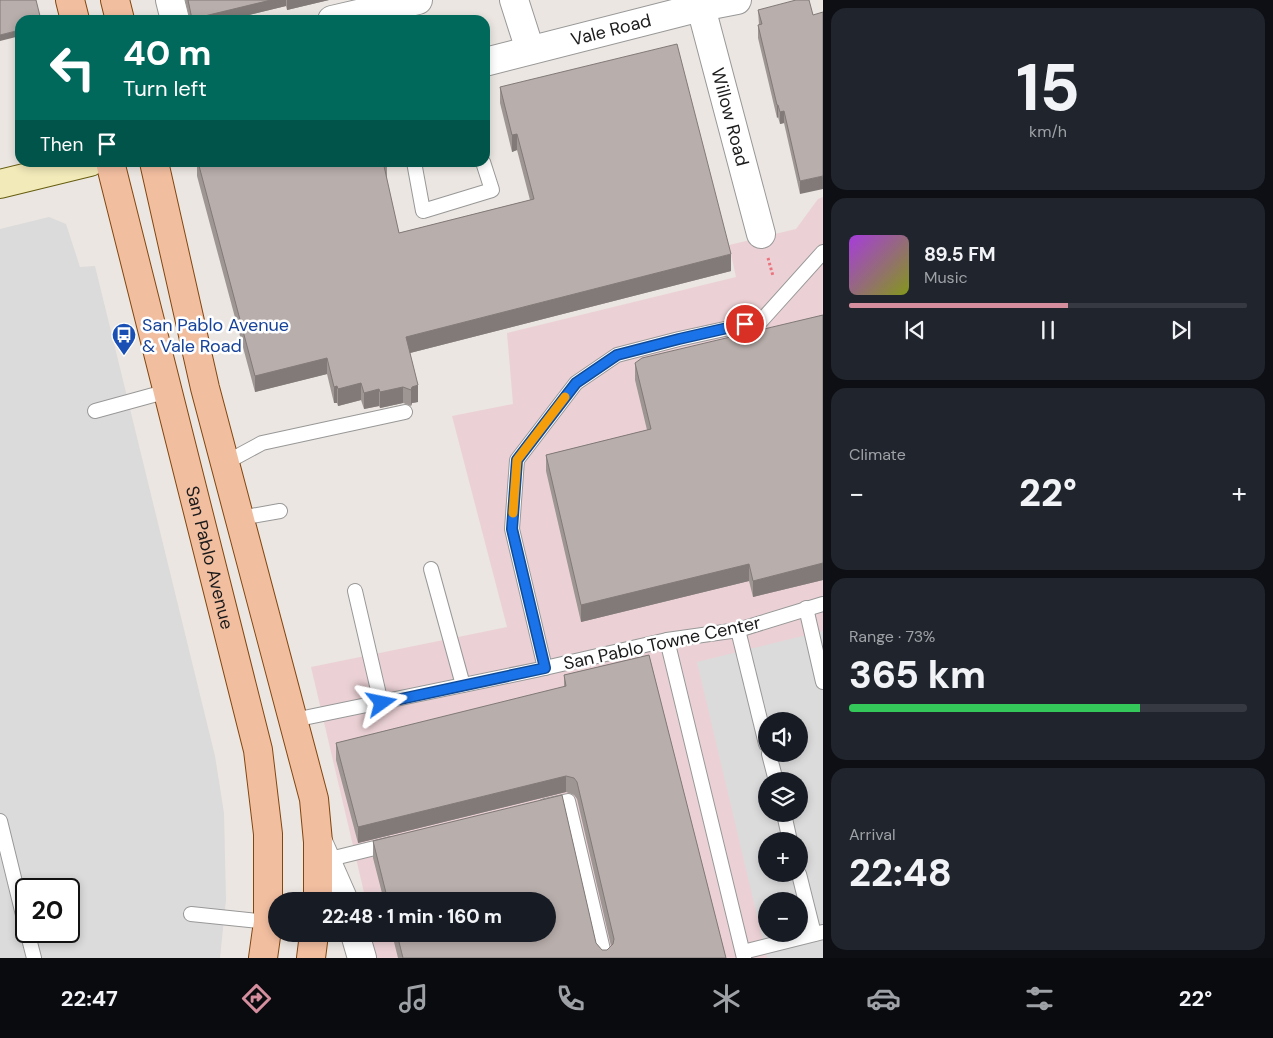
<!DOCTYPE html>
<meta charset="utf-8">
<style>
body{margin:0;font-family:"DM Sans",sans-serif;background:#20242c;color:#f1f3f6;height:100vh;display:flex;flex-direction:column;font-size:19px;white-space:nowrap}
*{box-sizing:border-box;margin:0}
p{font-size:16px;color:#9ea1a6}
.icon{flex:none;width:28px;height:28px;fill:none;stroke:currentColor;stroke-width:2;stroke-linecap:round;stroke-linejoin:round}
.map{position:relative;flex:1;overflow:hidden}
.sheet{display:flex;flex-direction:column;gap:8px;padding:8px;background:#0d0f14;width:450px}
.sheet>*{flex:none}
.hud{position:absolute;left:15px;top:15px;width:475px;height:152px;border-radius:15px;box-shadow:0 2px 8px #0003;background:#00695c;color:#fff;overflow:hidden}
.fabs{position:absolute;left:758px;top:712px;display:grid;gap:10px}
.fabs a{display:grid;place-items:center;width:50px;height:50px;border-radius:50%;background:#171b24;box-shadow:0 2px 8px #0003;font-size:25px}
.speed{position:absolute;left:15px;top:878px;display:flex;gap:10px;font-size:25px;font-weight:700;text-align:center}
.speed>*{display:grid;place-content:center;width:65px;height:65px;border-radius:50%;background:#171b24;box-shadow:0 2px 8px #0003;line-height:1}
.speed .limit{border:2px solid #111;border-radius:8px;background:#fff;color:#111}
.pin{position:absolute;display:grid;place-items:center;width:42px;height:42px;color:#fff;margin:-21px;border:2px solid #fff;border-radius:50%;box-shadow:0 1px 5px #0007}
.me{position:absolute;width:55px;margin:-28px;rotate:78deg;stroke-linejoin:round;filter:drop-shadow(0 0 4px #0008)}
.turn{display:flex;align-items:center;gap:18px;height:105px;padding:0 25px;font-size:22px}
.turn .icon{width:65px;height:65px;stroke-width:2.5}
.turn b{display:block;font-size:35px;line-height:42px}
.then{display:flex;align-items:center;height:48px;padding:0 25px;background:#0003;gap:10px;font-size:19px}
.big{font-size:38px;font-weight:800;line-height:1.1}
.sheet .widget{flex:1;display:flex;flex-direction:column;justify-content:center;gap:8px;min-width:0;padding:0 18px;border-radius:15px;background:#20242c}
.sheet .dial{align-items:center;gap:0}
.dial b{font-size:65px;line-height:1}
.song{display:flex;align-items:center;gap:15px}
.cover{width:60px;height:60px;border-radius:8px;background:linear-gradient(135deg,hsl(280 70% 55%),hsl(70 70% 35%))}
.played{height:5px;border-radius:2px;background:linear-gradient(90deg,#d58e9e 55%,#363941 55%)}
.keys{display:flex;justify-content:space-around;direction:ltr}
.heat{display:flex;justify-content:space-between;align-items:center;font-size:28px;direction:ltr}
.charge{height:8px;border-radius:4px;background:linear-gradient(90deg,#34c759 73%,#363941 0)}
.trip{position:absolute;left:268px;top:892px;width:288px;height:50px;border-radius:25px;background:#171b24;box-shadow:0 2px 8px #0003;font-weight:800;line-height:50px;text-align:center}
.tab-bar{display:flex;height:80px;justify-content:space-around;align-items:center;background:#090b0e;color:#9ea1a6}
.tab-bar .icon{width:35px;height:35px}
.tab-bar .on{color:#d58e9e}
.tab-bar b{font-size:22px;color:#f1f3f6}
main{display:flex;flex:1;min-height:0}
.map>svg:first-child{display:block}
</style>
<main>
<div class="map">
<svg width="823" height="958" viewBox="0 0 823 958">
<rect width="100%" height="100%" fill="#ebe6e1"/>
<path fill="#ebd1d5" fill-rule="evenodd" d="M823,197V958H355L361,934H546V901H366L311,667L507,627L452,416L513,404L507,333L736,277L729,245L796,229L818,199ZM766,721H799V754H766ZM766,781H799V814H766ZM766,841H799V874H766ZM766,901H799V934H766Z"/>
<g fill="#dbdbdb" fill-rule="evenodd">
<path d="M49,217L66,224L80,267L95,266L215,756L224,813L226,900L220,958H0V229ZM26,889H69V931H26Z"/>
<path d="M823,631V958H767L697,662ZM766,721H799V754H766ZM766,781H799V814H766ZM766,841H799V874H766ZM766,901H799V934H766Z"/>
</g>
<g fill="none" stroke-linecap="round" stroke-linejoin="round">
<defs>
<g id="lane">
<polyline points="414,162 423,211 492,190 483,162"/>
<polyline points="95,411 168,391"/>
<polyline points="225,463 262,443 405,412"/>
<polyline points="240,518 280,511"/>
<polyline points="431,569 463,685"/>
<polyline points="355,591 381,703"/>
<polyline points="806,608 823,682"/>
<polyline points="738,630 766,744"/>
<polyline points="667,640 744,958"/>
<polyline points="545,668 512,529 517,460 576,383 617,355 679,339 761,321 823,252"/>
<polyline points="294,720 536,670 667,640 738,630 823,604"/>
<polyline points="769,754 776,781"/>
<polyline points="545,806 568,801 605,958"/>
<polyline points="784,814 790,841"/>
<polyline points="0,821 26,927"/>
<polyline points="326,860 391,844"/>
<polyline points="799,874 814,934"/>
<polyline points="191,914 268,922"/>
<polyline points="27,931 34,958"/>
<polyline points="743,952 823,932"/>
</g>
<g id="street">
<polyline points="170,0 175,20"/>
<polyline points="514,0 530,50"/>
<path id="s1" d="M699,0L761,234"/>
<polyline points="332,20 418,0"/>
<path id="s2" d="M485,62L701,7L737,0"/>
<polyline points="318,842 344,901"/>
<polyline points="355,934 362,958"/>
</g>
<polyline id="secondary" points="0,184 90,162"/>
<g id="primary">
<polyline points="70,0 75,20"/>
<polyline points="115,0 120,20"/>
<path id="s3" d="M110,162L258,750L268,834V922L263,958"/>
<polyline points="154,162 205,388 314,799 318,842 318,901"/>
<polyline points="311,958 314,934"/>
</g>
</defs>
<use href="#lane" stroke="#989898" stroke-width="16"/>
<use href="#street" stroke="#989898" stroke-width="30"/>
<use href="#secondary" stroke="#655d0f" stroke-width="30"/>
<use href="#primary" stroke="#83460e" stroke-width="30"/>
<polyline stroke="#eb737e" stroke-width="3" stroke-dasharray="2.5 2.5" stroke-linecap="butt" points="768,258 773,276"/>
<use href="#lane" stroke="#fff" stroke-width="14"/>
<use href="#street" stroke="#fff" stroke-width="28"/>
<use href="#secondary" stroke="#f2eab9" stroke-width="28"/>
<use href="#primary" stroke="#f2bea0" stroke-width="28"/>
</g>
<g fill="#9e9693">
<polygon points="185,0 329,0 287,10 286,6 229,20 190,20"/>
<polygon points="809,0 800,194 784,123 780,124 778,117 777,118 758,38 758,25 759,25 758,10"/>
<polygon points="500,87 731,271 410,353 418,402 412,403 411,406 403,403 380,408 379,406 364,409 361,400 338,406 337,403 334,403 327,374 255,392 197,176 197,162 387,162 387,182 399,233 530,200 517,150 512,152 500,103"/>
<polygon points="823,315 823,580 753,597 749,581 581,622 546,471 546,455 647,430 635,380 635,363"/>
<polygon points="649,655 726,958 398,958 392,934 546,934 546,901 384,901 373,858 373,841 562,795 596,943 602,950 607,950 611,946 577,799 574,795 566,792 358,843 336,760 336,743 564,687 564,675"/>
</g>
<g fill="#817a78">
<polygon points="271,0 286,0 286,6 229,20 192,20 192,19"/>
<polygon points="287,0 329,0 287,10"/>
<polygon points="20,30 20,36 0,41 0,35"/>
<polygon points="777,105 778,105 778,117 777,118"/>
<polygon points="784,111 784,123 780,124 780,112"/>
<polygon points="517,134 517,150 512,152 512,135"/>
<polygon points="823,176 823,189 800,194 800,181"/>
<polygon points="731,254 731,271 406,354 406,337"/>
<polygon points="327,358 327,374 255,392 255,376"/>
<polygon points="361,383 361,400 338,406 338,389"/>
<polygon points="418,385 418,402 412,403 411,406 411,390 412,387"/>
<polygon points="337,386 337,403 334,403 334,387"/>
<polygon points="403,387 403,403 380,408 380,392"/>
<polygon points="379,389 379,406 364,409 364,393"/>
<polygon points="823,563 823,580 753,597 753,581"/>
<polygon points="749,564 749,581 581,622 581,605"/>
<polygon points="566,776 566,792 358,843 358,827"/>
</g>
<g fill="#b8aeab" stroke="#817a78">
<polygon points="0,0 36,0 41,20 20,20 20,30 0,35"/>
<polygon points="188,0 271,0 192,19"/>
<polygon points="796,0 809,0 813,15 823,12 823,176 800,181 784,111 780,112 778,105 777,105 758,25 762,24 758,10"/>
<polygon points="677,44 731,254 406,337 418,385 412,387 411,390 403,387 380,392 379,389 364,393 361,383 338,389 337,386 334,387 327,358 255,376 198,162 387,162 387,166 384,166 399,233 534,199 517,134 512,135 500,87"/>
<polygon points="823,315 823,563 753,581 749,564 581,605 546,455 651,429 635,363 642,358"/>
<polygon points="649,655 726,958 403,958 397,934 546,934 546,901 388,901 373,841 562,795 596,943 602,950 607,950 613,944 614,939 577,782 574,778 566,776 358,827 336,743 566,686 564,675"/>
</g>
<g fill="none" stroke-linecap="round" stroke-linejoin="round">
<defs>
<polyline id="route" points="382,703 545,668 512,529 517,460 576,383 617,355 679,339 745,324"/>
</defs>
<use href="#route" stroke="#114b97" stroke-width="12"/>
<use href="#route" stroke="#1a73e8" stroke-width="9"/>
<polyline stroke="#f59e0b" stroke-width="9" points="513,513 517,460 565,397"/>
</g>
<defs>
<symbol id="bus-pin" viewBox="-11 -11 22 30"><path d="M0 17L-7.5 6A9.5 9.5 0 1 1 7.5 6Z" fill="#1a4fb4" stroke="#fff"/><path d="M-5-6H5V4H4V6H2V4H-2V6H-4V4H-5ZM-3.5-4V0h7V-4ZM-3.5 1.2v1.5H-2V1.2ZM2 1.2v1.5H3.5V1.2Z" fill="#fff"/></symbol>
</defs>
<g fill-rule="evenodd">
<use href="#bus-pin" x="110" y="321" width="28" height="38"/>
</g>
<g text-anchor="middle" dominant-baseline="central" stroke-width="5" stroke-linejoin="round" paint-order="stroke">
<g font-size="18" fill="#1b1b1b" stroke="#fff">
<text stroke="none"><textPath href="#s2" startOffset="130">Vale Road</textPath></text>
<text stroke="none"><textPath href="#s1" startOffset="121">Willow Road</textPath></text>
<text stroke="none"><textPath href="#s3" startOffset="408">San Pablo Avenue</textPath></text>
<text transform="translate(662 643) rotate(-12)">San Pablo Towne Center</text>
</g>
<g font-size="18" fill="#164399" stroke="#fff" text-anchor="start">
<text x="142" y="325">San Pablo Avenue<tspan x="142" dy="21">&amp; Vale Road</tspan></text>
</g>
</g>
</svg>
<div class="fabs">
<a><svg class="icon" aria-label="sound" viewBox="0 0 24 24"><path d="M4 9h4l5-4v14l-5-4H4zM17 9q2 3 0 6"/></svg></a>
<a><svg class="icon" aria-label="layers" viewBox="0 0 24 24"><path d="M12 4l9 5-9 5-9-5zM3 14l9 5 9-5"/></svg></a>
<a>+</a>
<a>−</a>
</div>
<div class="speed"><div class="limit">20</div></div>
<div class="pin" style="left:745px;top:324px;background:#d93025"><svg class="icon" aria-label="arrive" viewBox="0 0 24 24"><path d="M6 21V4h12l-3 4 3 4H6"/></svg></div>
<svg class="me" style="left:382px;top:703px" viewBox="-20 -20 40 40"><path d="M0-17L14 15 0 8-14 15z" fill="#1a73e8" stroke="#fff" stroke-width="4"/></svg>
<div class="trip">22:48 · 1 min · 160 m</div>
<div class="hud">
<div class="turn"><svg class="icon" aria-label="left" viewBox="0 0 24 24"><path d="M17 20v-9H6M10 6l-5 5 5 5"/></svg><div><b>40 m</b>Turn left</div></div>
<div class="then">Then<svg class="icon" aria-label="arrive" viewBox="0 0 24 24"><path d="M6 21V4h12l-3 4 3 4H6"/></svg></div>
</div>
</div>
<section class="sheet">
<div class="widget dial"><b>15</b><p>km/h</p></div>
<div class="widget">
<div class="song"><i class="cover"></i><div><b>89.5 FM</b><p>Music</p></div></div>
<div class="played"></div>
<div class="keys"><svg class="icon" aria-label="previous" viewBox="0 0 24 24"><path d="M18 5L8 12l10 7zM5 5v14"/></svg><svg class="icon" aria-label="pause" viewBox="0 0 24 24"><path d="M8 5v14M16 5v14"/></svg><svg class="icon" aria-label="next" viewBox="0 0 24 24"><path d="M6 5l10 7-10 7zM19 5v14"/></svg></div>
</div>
<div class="widget"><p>Climate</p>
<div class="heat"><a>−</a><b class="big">22°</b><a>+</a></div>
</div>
<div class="widget"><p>Range · 73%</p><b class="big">365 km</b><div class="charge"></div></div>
<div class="widget"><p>Arrival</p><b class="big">22:48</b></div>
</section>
</main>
<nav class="tab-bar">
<b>22:47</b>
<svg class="icon on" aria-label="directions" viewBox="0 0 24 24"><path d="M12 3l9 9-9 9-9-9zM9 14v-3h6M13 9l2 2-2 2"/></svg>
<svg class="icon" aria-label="music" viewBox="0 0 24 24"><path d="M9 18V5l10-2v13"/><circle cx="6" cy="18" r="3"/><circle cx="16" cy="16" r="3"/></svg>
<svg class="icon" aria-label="phone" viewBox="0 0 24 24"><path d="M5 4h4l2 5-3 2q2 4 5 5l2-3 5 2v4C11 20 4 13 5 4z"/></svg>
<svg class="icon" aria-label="climate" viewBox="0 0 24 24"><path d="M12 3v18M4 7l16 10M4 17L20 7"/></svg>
<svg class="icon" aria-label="car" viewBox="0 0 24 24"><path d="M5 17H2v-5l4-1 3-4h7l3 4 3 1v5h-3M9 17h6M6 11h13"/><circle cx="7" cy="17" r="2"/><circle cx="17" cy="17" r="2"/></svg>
<svg class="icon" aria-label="filters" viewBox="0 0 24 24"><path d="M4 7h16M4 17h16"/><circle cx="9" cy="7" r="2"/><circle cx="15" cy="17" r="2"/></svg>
<b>22°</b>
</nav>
